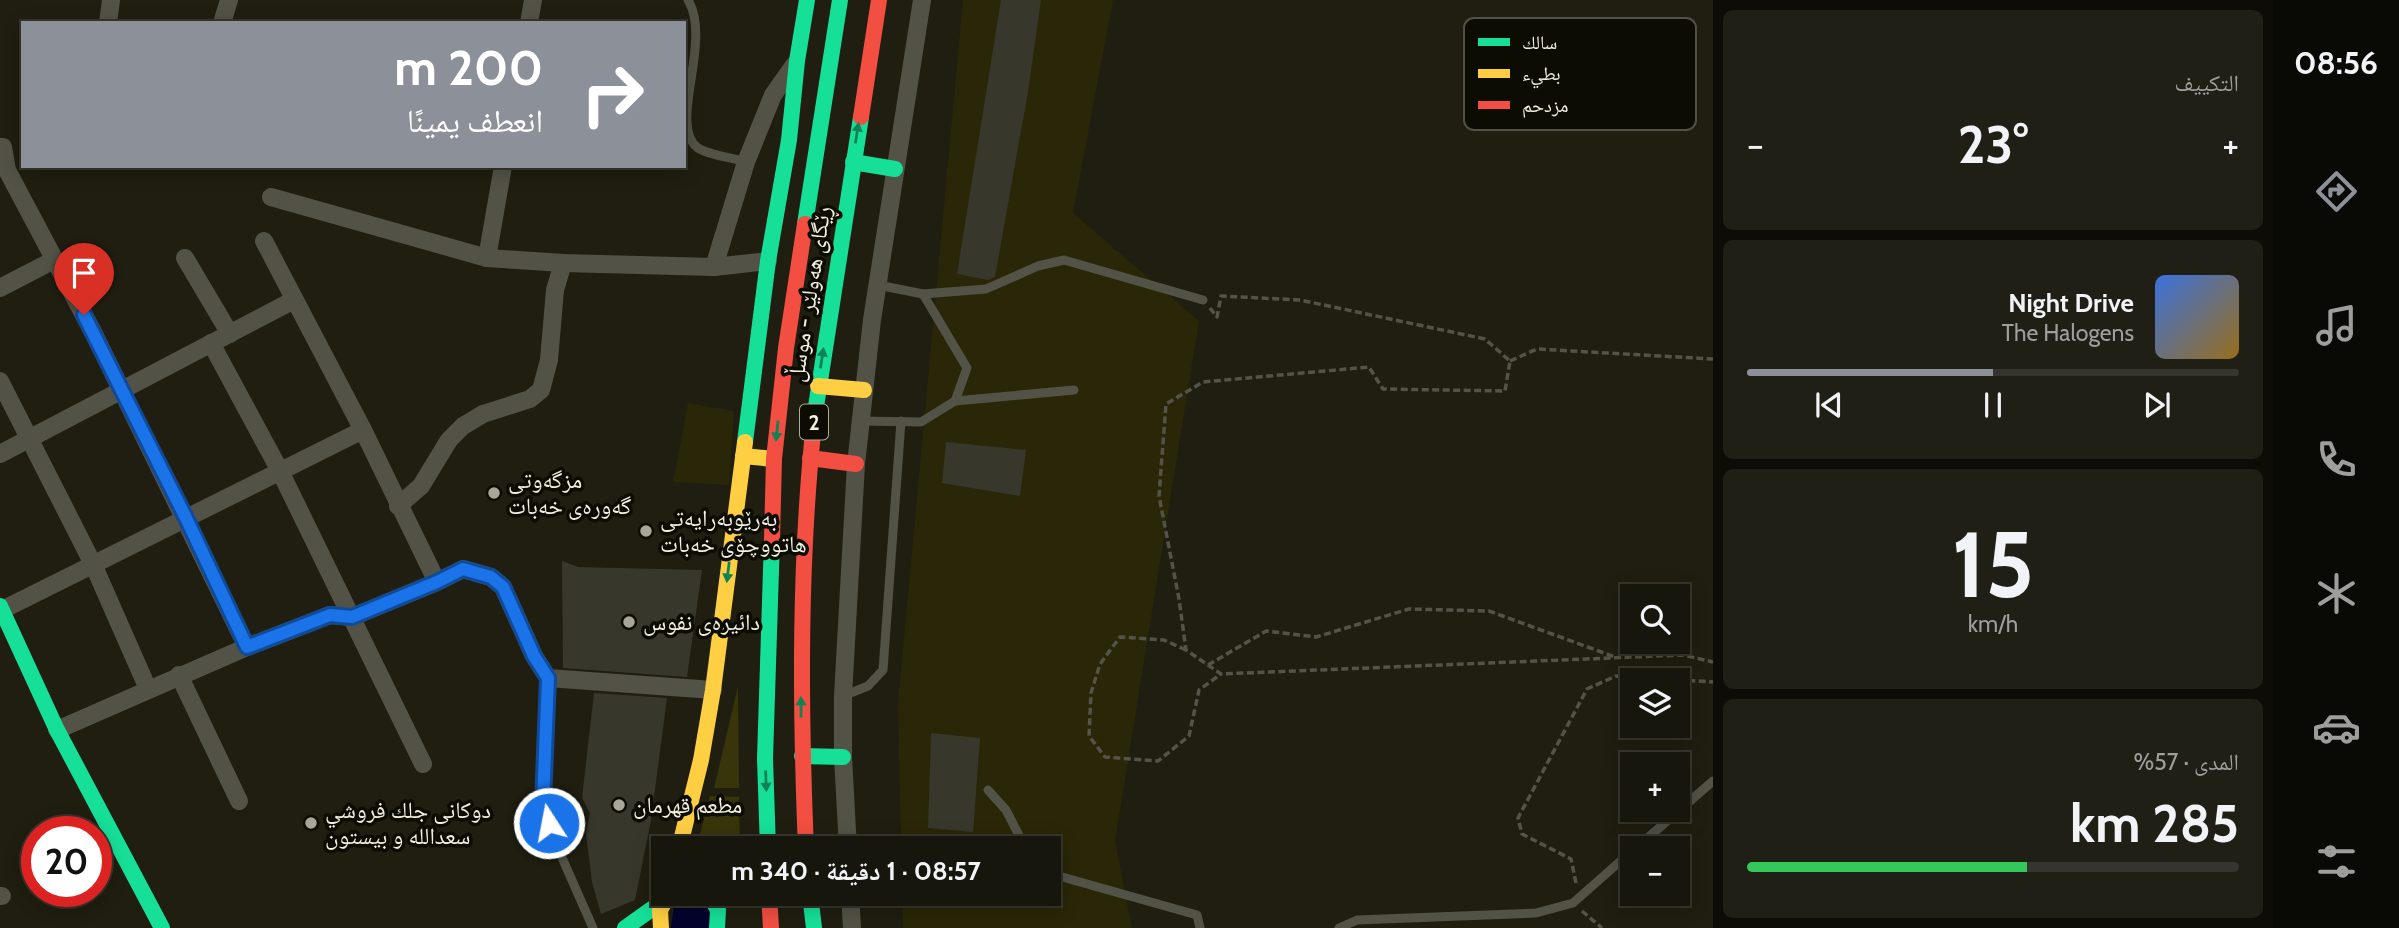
<!DOCTYPE html>
<html lang="ar">
<meta charset="utf-8">
<style>
body{margin:0;font-family:Cabin,"Noto Naskh Arabic",sans-serif;background:#201f15;color:#f1f3f6;direction:rtl;height:100vh;display:flex;flex-direction:column;font-size:26px;white-space:nowrap}
*{box-sizing:border-box;margin:0}
p{font-size:23px;color:#9e9f9d}
.icon{flex:none;width:38px;height:38px;fill:none;stroke:currentColor;stroke-width:2;stroke-linecap:round;stroke-linejoin:round}
.map{position:relative;flex:1;overflow:hidden;direction:ltr}
.drawer{display:flex;flex-direction:column;gap:10px;padding:10px;background:#0d0c07;width:560px}
.drawer>*{flex:none}
.hud{position:absolute;left:21px;top:21px;width:665px;height:147px;border-radius:0px;box-shadow:0 4px 18px #0003,0 0 0 2px #36352d;direction:rtl;background:#8c9099;color:#fff;overflow:hidden}
.fabs{position:absolute;left:1620px;top:584px;display:grid;gap:14px}
.fabs a{display:grid;place-items:center;width:70px;height:70px;border-radius:0px;background:#17160c;box-shadow:0 4px 18px #0003,0 0 0 2px #36352d;font-size:35px}
.speed{position:absolute;left:21px;top:816px;display:flex;gap:14px;font-size:35px;font-weight:700;text-align:center}
.speed>*{display:grid;place-content:center;width:91px;height:91px;border-radius:50%;background:#17160c;box-shadow:0 4px 18px #0003,0 0 0 2px #36352d;line-height:1}
.speed .limit{border:10px solid #d22;background:#fff;color:#111}
.pin{position:absolute;display:grid;place-items:center;width:60px;height:60px;color:#fff;margin:-72px -30px;border-radius:50% 50% 50% 0;rotate:-45deg;box-shadow:0 0 7px #0007}
.pin .icon{rotate:45deg}
.me{position:absolute;width:77px;margin:-38px;rotate:349deg;stroke-linejoin:round;filter:drop-shadow(0 0 5px #0008)}
.turn{display:flex;align-items:center;gap:24px;height:147px;padding:0 28px;font-size:32px}
.turn .icon{width:91px;height:91px;stroke-width:2.5}
.turn b{display:block;font-size:49px;line-height:60px}
.big{font-size:52px;font-weight:800;line-height:1.1}
.drawer .card{flex:1;display:flex;flex-direction:column;justify-content:center;gap:10px;min-width:0;padding:0 24px;border-radius:10px;background:#201f15}
.drawer .dial{align-items:center;gap:0}
.dial b{font-size:91px;line-height:1}
.song{display:flex;align-items:center;gap:21px}
.cover{width:84px;height:84px;border-radius:10px;background:linear-gradient(135deg,hsl(220 70% 55%),hsl(40 70% 35%))}
.played{height:7px;border-radius:4px;background:linear-gradient(90deg,#8c9099 50%,#36352d 50%)}
.keys{display:flex;justify-content:space-around;direction:ltr}
.heat{display:flex;justify-content:space-between;align-items:center;font-size:38px;direction:ltr}
.charge{height:10px;border-radius:5px;background:linear-gradient(90deg,#34c759 57%,#36352d 0)}
.trip{position:absolute;left:651px;top:836px;width:410px;height:70px;border-radius:0px;background:#17160c;box-shadow:0 4px 18px #0003,0 0 0 2px #36352d;font-weight:800;line-height:70px;text-align:center;direction:rtl}
main{display:flex;flex:1;min-height:0}
.dock{display:flex;flex-direction:column;width:126px;justify-content:space-around;align-items:center;background:#090905;color:#9e9f9d}
.dock .icon{width:49px;height:49px}
.dock .selected{color:#8c9099}
.dock b{font-size:32px;color:#f1f3f6}
.map>svg:first-child{display:block}
</style>
<main>
<nav class="dock">
<b>08:56</b>
<svg class="icon selected" aria-label="directions" viewBox="0 0 24 24"><path d="M12 3l9 9-9 9-9-9zM9 14v-3h6M13 9l2 2-2 2"/></svg>
<svg class="icon" aria-label="music" viewBox="0 0 24 24"><path d="M9 18V5l10-2v13"/><circle cx="6" cy="18" r="3"/><circle cx="16" cy="16" r="3"/></svg>
<svg class="icon" aria-label="phone" viewBox="0 0 24 24"><path d="M5 4h4l2 5-3 2q2 4 5 5l2-3 5 2v4C11 20 4 13 5 4z"/></svg>
<svg class="icon" aria-label="climate" viewBox="0 0 24 24"><path d="M12 3v18M4 7l16 10M4 17L20 7"/></svg>
<svg class="icon" aria-label="car" viewBox="0 0 24 24"><path d="M5 17H2v-5l4-1 3-4h7l3 4 3 1v5h-3M9 17h6M6 11h13"/><circle cx="7" cy="17" r="2"/><circle cx="17" cy="17" r="2"/></svg>
<svg class="icon" aria-label="filters" viewBox="0 0 24 24"><path d="M4 7h16M4 17h16"/><circle cx="9" cy="7" r="2"/><circle cx="15" cy="17" r="2"/></svg>
</nav>
<section class="drawer">
<div class="card"><p>التكييف</p>
<div class="heat"><a>−</a><b class="big">23°</b><a>+</a></div>
</div>
<div class="card">
<div class="song"><i class="cover"></i><div><b>Night Drive</b><p>The Halogens</p></div></div>
<div class="played"></div>
<div class="keys"><svg class="icon" aria-label="previous" viewBox="0 0 24 24"><path d="M18 5L8 12l10 7zM5 5v14"/></svg><svg class="icon" aria-label="pause" viewBox="0 0 24 24"><path d="M8 5v14M16 5v14"/></svg><svg class="icon" aria-label="next" viewBox="0 0 24 24"><path d="M6 5l10 7-10 7zM19 5v14"/></svg></div>
</div>
<div class="card dial"><b>15</b><p>km/h</p></div>
<div class="card"><p>المدى · 57%</p><b class="big">285 km</b><div class="charge"></div></div>
</section>
<div class="map">
<svg width="1713" height="928" viewBox="0 0 1713 928">
<rect width="100%" height="100%" fill="#1f1e10"/>
<g fill="#292707">
<polygon points="963,0 1113,0 1073,213 1199,321 1115,841 1132,928 903,928 902,894 1048,894 1048,849 901,849 898,703"/>
<polygon points="688,403 734,411 729,485 673,482"/>
</g>
<g fill="#39350a">
<polygon points="738,686 739,788 714,788"/>
<polygon points="710,796 739,797 740,849 696,849"/>
</g>
<polygon fill="#03032e" points="697,895 709,904 711,928 671,928 675,899"/>
<g fill="#38372c">
<polygon points="1001,0 1041,0 1028,92 995,277 988,280 957,274"/>
<polygon points="946,442 1026,450 1020,496 942,483"/>
<polygon points="562,561 578,567 702,570 687,677 563,668"/>
<polygon points="594,693 667,698 651,820 635,900 601,914 592,882 586,834 590,813 582,798"/>
<polygon points="931,733 980,738 973,832 928,828"/>
</g>
<g fill="none" stroke-linecap="round" stroke-linejoin="round">
<g stroke="#535349" stroke-width="3.5" stroke-dasharray="7 3.5" stroke-linecap="butt">
<polyline points="1210,308 1217,317 1221,296 1300,300 1485,339 1510,361 1505,391 1383,389 1369,367 1203,382 1166,404 1159,496 1179,599 1186,650 1221,674 1683,655 1713,662"/>
<polyline points="1510,361 1537,349 1713,359"/>
<polyline points="1186,650 1164,640 1120,637 1100,664 1091,693 1089,736 1105,757 1158,761 1189,736 1199,690 1221,674"/>
<polyline points="1208,665 1266,631 1316,637 1409,609 1489,611 1615,657"/>
<polyline points="1576,883 1571,859 1522,834 1518,818 1587,689 1616,676 1713,682"/>
<polyline points="1582,911 1602,928"/>
</g>
<g stroke="#535247" stroke-width="9">
<path d="M688,0C713,41 667,126 698,148C708,155 734,158 746,162"/>
<polyline points="923,294 986,289 1038,266 1064,260 1203,300"/>
<polyline points="955,401 1074,390"/>
<polyline points="860,421 921,422 955,401 967,368 923,294 878,285"/>
<polyline points="548,678 543,802 556,844 593,928"/>
<polyline points="843,696 868,686 883,670 901,421"/>
<polyline points="988,790 1006,810 1026,849"/>
<polyline points="1635,849 1713,781"/>
<polyline points="1048,873 1197,915 1200,928"/>
<polyline points="1339,928 1357,920 1536,913 1573,903 1633,850"/>
</g>
<g stroke="#535247" stroke-width="18">
<polyline points="108,23 111,0"/>
<polyline points="222,23 229,0"/>
<polyline points="529,23 533,0"/>
<polyline points="0,147 3,147 7,170 94,334 247,647"/>
<polyline points="271,197 487,258 563,263 714,267 768,261"/>
<polyline points="264,241 363,430 437,582"/>
<polyline points="185,258 230,334"/>
<polyline points="487,258 503,166"/>
<polyline points="714,267 746,162 773,95 795,64"/>
<polyline points="0,288 54,260"/>
<polyline points="211,343 280,471 423,764"/>
<polyline points="0,381 93,564 148,689"/>
<polyline points="0,454 294,300"/>
<polyline points="398,506 421,486 449,440 463,426 483,414 530,399 541,390 549,360 555,290 563,263"/>
<polyline points="0,611 363,430"/>
<polyline points="179,675 239,801"/>
<polyline points="57,730 247,647 330,615 352,617 437,582 463,569 491,577 503,587 534,656 548,678 713,690"/>
<polyline points="848,849 843,757 843,696 856,464 872,320 922,0"/>
<polyline points="850,894 852,928"/>
<polyline points="0,896 2,896"/>
</g>
<g stroke="#16e098" stroke-width="16">
<polyline points="853,162 895,169"/>
<polyline points="805,224 840,0"/>
<polyline points="815,413 861,117"/>
<polyline points="745,442 768,261 789,140 797,61 807,0"/>
<polyline points="0,606 57,730 162,928"/>
<polyline points="802,756 843,757"/>
<polyline points="768,849 765,758 772,539"/>
<polyline points="709,894 718,910 717,928"/>
<polyline points="810,894 814,928"/>
<polyline points="625,928 663,901"/>
</g>
<g stroke="#ffcf43" stroke-width="16">
<polyline points="818,386 864,390"/>
<polyline points="743,456 774,459"/>
<polyline points="679,849 701,760 713,690 745,442"/>
<polyline points="661,928 660,910 669,894"/>
</g>
<g stroke="#f24e42" stroke-width="16">
<polyline points="861,117 879,0"/>
<polyline points="810,458 856,464"/>
<polyline points="772,539 774,459 786,348 805,224"/>
<path d="M806,849C800,703 799,558 815,413"/>
<polyline points="769,894 771,928"/>
</g>
</g>
<defs><path id="oneway-solid" d="M-6-.8H1V-3.2L6.5 0L1 3.2V.8H-6Z" transform="scale(1.75)"/></defs>
<g fill="#128155">
<use href="#oneway-solid" transform="translate(857 133) rotate(-81)"/>
<use href="#oneway-solid" transform="translate(822 358) rotate(-81)"/>
<use href="#oneway-solid" transform="translate(777 431) rotate(96)"/>
<use href="#oneway-solid" transform="translate(728 572) rotate(97)"/>
<use href="#oneway-solid" transform="translate(801 707) rotate(-90)"/>
<use href="#oneway-solid" transform="translate(766 781) rotate(88)"/>
</g>
<g fill="none" stroke-linecap="round" stroke-linejoin="round">
<defs>
<polyline id="route" points="84,315 186,518 247,647 330,615 352,617 437,582 463,569 491,577 503,587 534,656 548,678 543,802 549,823"/>
</defs>
<use href="#route" stroke="#114b97" stroke-width="18"/>
<use href="#route" stroke="#1a73e8" stroke-width="12"/>
</g>
<g fill="#a8a698" stroke="#0d0c03" stroke-width="2.5">
<circle cx="494" cy="493" r="7"/>
<circle cx="646" cy="531" r="7"/>
<circle cx="629" cy="622" r="7"/>
<circle cx="619" cy="805" r="7"/>
<circle cx="311" cy="823" r="7"/>
</g>
<g text-anchor="middle" dominant-baseline="central" stroke-width="7" stroke-linejoin="round" paint-order="stroke">
<rect fill="#0d0c03" stroke="#adac9e" stroke-width="2" x="800" y="404.5" width="28" height="35" rx="5"/>
<g font-size="21" font-weight="bold" fill="#f1f0e1">
<text x="814" y="422">2</text>
</g>
<g font-size="23" fill="#f1f0e1" stroke="#0d0c03">
<text transform="translate(809 294) rotate(-81)">ڕێگای هەولێر - موسڵ</text>
</g>
<g font-size="23" fill="#f1f0e1" stroke="#0d0c03" text-anchor="start">
<text x="508" y="480">مزگەوتى<tspan x="508" dy="26">گەورەى خەبات</tspan></text>
<text x="660" y="518">به‌رێوبه‌رایه‌تی<tspan x="660" dy="26">هاتووچۆی خه‌بات</tspan></text>
<text x="643" y="622">دائیرەی نفوس</text>
<text x="633" y="805">مطعم قهرمان</text>
<text x="325" y="810">دوكانى جلك فروشي<tspan x="325" dy="26">سعدالله و بيستون</tspan></text>
</g>
</g>
<rect x="1464" y="18" width="232" height="112" rx="10" fill="#0d0c03" stroke="#515046" stroke-width="2"/>
<rect x="1478" y="38" width="32" height="8" fill="#16e098"/>
<rect x="1478" y="69" width="32" height="9" fill="#ffcf43"/>
<rect x="1478" y="101" width="32" height="8" fill="#f24e42"/>
<g font-size="19" fill="#f1f0e1">
<text x="1522" y="49">سالك</text>
<text x="1522" y="80">بطيء</text>
<text x="1522" y="112">مزدحم</text>
</g>
</svg>
<div class="fabs">
<a><svg class="icon" aria-label="search" viewBox="0 0 24 24"><circle cx="10" cy="10" r="6"/><path d="M15 15l6 6"/></svg></a>
<a><svg class="icon" aria-label="layers" viewBox="0 0 24 24"><path d="M12 4l9 5-9 5-9-5zM3 14l9 5 9-5"/></svg></a>
<a>+</a>
<a>−</a>
</div>
<div class="speed"><div class="limit">20</div></div>
<div class="pin" style="left:84px;top:315px;background:#d93025"><svg class="icon" aria-label="arrive" viewBox="0 0 24 24"><path d="M6 21V4h12l-3 4 3 4H6"/></svg></div>
<svg class="me" style="left:549px;top:823px" viewBox="-20 -20 40 40"><circle r="17" fill="#1a73e8" stroke="#fff" stroke-width="3"/><path d="M0-11L8 9 0 5-8 9z" fill="#fff"/></svg>
<div class="trip">08:57 · 1 دقيقة · 340 m</div>
<div class="hud">
<div class="turn"><svg class="icon" aria-label="right" viewBox="0 0 24 24"><path d="M7 20v-9h11M14 6l5 5-5 5"/></svg><div><b>200 m</b>انعطف يمينًا</div></div>
</div>
</div>
</main>
